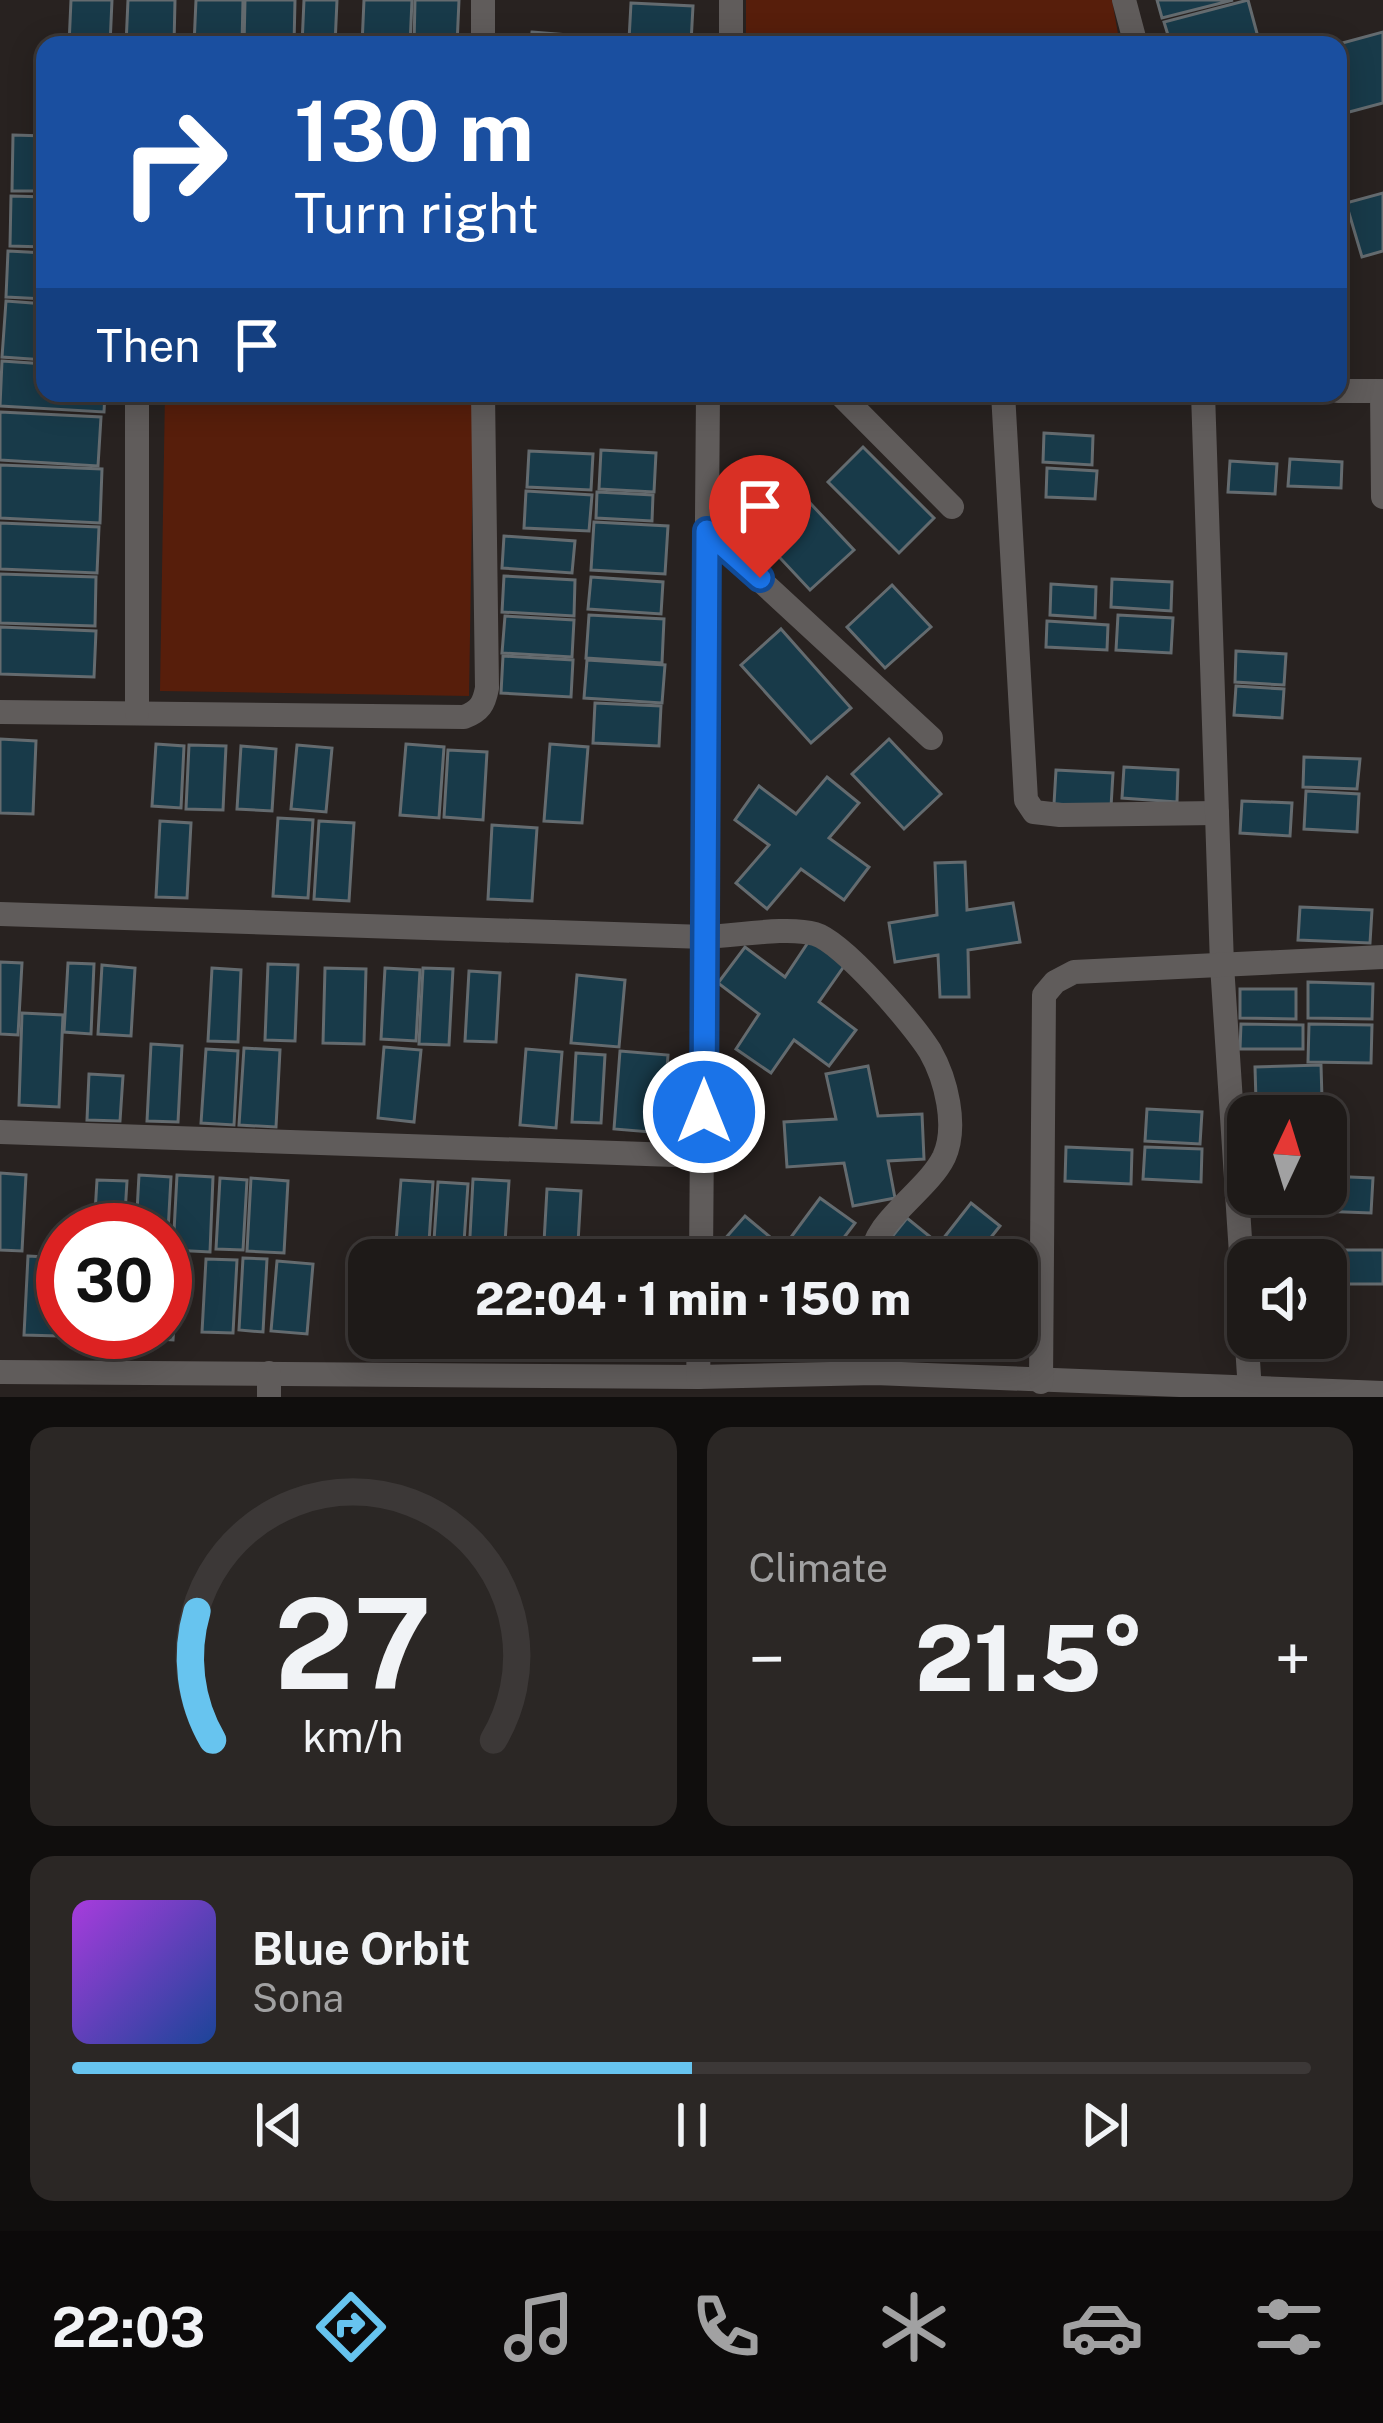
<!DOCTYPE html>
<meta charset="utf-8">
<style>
body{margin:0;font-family:"Public Sans",sans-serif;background:#2b2725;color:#f1f3f6;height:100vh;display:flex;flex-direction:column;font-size:45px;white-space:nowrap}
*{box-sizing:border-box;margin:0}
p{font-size:39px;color:#a1a1a2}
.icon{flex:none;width:66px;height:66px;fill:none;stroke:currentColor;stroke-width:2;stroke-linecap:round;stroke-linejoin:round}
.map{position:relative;height:1397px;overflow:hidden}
.side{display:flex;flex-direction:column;gap:30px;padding:30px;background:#100e0d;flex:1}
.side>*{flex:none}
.top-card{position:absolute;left:36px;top:36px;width:1311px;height:366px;border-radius:24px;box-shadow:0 6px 30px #0003,0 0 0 3px #3c3837;background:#1a4fa0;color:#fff;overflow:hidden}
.needle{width:78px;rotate:4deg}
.buttons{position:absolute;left:1227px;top:1095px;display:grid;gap:24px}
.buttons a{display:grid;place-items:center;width:120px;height:120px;border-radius:24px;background:#1e1a18;box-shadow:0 6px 30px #0003,0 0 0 3px #3c3837;font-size:60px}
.speed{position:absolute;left:36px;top:1203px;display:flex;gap:24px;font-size:60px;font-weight:700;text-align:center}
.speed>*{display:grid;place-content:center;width:156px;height:156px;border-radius:50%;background:#1e1a18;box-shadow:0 6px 30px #0003,0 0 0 3px #3c3837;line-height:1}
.speed .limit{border:18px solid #d22;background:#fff;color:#111}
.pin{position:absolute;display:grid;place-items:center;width:102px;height:102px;color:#fff;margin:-123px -51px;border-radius:50% 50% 50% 0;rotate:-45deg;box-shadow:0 0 12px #0007}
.pin .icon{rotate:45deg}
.me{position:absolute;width:132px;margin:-66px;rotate:0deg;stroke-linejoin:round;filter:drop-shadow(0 0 9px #0008)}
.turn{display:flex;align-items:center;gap:42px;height:252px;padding:0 60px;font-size:54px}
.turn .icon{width:156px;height:156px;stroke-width:2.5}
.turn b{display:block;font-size:84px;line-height:102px}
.then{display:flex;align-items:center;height:114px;padding:0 60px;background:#0003;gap:24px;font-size:45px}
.big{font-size:90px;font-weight:800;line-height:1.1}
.side .tile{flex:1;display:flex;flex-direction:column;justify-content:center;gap:18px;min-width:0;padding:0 42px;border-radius:24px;background:#2b2725}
.side .dial{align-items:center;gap:0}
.dial svg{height:312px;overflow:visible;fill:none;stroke:#3c3837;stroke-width:7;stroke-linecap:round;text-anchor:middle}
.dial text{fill:#f1f3f6;stroke:none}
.song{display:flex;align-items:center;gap:36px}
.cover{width:144px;height:144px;border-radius:18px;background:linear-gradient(135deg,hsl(280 70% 55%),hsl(220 70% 35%))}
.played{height:12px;border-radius:6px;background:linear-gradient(90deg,#67c4ef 50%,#3c3837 50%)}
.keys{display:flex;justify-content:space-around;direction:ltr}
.heat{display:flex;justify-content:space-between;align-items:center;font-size:66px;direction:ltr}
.side .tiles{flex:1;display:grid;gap:30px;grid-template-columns:1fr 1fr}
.tile:last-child{grid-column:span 2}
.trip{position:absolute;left:348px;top:1239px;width:690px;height:120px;border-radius:24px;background:#1e1a18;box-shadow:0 6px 30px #0003,0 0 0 3px #3c3837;font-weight:800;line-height:120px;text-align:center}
.dock{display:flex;height:192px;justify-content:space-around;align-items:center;background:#0c0a0a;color:#a1a1a2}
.dock .icon{width:84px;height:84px}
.dock .selected{color:#67c4ef}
.dock b{font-size:54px;color:#f1f3f6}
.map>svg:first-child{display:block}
</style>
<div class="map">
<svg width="1383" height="1397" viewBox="0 0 1383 1397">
<rect width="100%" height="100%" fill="#282220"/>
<g fill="#571e0b">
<polygon points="746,0 1112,0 1120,45 746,45"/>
<polygon points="165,393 474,393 469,696 160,691"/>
</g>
<g fill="#183a49" stroke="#646b6f" stroke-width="3">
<polygon points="71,0 112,0 110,45 69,45"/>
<polygon points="128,0 175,0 174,45 126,45"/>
<polygon points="196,0 243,0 242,45 194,45"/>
<polygon points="245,0 295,0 294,45 244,45"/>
<polygon points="304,0 337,0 335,45 302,45"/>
<polygon points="364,0 412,0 410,45 362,45"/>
<polygon points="415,0 459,0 457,45 414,45"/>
<polygon points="1157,0 1233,0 1162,18"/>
<polygon points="1248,0 1258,37 1230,45 1171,45 1164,22"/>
<polygon points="631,3 693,6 691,43 629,40"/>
<polygon points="532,32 617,39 617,45 531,45"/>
<polygon points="1383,32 1383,103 1338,115 1338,45 1335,45"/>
<polygon points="13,135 45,136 45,191 12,191"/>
<polygon points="1383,193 1383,251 1362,257 1346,203"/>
<polygon points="11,196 45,197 45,247 10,246"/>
<polygon points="8,251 45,253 45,299 6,297"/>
<polygon points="6,301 45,304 45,360 2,357"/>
<polygon points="2,361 45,364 45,393 105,393 104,412 0,406"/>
<polygon points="0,412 101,417 98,466 0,460"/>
<polygon points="1044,433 1093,436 1092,465 1043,462"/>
<polygon points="863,447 934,518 899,553 828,482"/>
<polygon points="601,450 656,453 654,492 599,489"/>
<polygon points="529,451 593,454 591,490 527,487"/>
<polygon points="1290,459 1342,462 1341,488 1288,486"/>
<polygon points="1230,461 1277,464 1275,494 1228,492"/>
<polygon points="0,465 102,469 100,523 0,518"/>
<polygon points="1047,468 1097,471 1095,499 1046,497"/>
<polygon points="782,473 854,550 810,590 738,513"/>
<polygon points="526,491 592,495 589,531 524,528"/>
<polygon points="597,492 653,495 652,521 596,518"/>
<polygon points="594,522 668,526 665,574 591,570"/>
<polygon points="0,523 99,527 97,573 0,569"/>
<polygon points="504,536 575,541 572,573 502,568"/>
<polygon points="0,574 96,577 95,626 0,623"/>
<polygon points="504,576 575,580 574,616 502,612"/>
<polygon points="591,577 663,582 661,614 588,609"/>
<polygon points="1112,579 1172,582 1171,611 1111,607"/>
<polygon points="1051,584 1096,587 1095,618 1050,615"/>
<polygon points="892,585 931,627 885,668 847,627"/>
<polygon points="589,615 664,619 662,663 586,658"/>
<polygon points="1118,615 1173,618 1171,653 1116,650"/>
<polygon points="505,616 574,620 572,657 502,653"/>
<polygon points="1047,621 1108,625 1107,650 1046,647"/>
<polygon points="0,627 96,631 94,677 0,674"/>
<polygon points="781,629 851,708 811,743 741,665"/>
<polygon points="1236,651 1286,654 1284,685 1235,682"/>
<polygon points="503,656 573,660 571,697 501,693"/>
<polygon points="587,660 665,665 662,703 584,698"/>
<polygon points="1236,686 1284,689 1282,718 1234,715"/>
<polygon points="595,703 661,706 659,746 593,743"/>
<polygon points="0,739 36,741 33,814 0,813"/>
<polygon points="889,739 941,794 904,829 852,774"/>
<polygon points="156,744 184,746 181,808 152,806"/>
<polygon points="406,744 444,747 439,818 400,815"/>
<polygon points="550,744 588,747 582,823 544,821"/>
<polygon points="189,745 226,746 223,810 186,809"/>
<polygon points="297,745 332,748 326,812 291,809"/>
<polygon points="241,746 276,749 272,811 237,809"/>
<polygon points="448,750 487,752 483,820 444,817"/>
<polygon points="1304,757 1360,759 1357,789 1303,787"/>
<polygon points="1124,767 1178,770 1177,802 1122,798"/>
<polygon points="1056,770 1113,773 1111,807 1054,804"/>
<polygon points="827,777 859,803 829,838 869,867 844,900 801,869 767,909 736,883 769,845 735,820 759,786 796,814"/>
<polygon points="1306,791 1359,794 1357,832 1304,829"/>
<polygon points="1242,801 1292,803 1290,836 1240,833"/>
<polygon points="278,818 313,820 308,898 273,896"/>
<polygon points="160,821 191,823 187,898 156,897"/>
<polygon points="319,821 354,823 349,901 314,899"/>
<polygon points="492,825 537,828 532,901 488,899"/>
<polygon points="965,862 967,910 1013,903 1020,942 968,950 969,997 940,997 938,955 895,962 889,923 937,915 935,863"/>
<polygon points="1300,907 1372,910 1370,943 1298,940"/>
<polygon points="811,938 847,962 819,1002 856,1030 829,1066 794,1040 771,1073 736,1049 759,1014 718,983 745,947 785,977"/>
<polygon points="0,962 22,963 18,1035 0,1034"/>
<polygon points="68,963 94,964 91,1034 64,1032"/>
<polygon points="268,964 298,965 295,1041 265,1040"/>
<polygon points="102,965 135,968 131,1036 98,1034"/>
<polygon points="212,968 241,970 238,1042 208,1041"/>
<polygon points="325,968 366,969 364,1044 323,1043"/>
<polygon points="385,968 420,970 416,1041 381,1039"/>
<polygon points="423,968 453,969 449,1045 419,1044"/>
<polygon points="469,971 500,973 496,1042 465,1041"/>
<polygon points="577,975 625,980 619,1047 571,1043"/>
<polygon points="1308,982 1373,984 1372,1019 1308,1018"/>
<polygon points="1240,989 1296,989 1296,1019 1240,1018"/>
<polygon points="22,1013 63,1015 59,1107 19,1105"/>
<polygon points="1241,1024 1303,1025 1303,1049 1240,1049"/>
<polygon points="1309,1024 1372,1025 1371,1063 1308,1062"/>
<polygon points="151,1044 182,1046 178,1122 147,1121"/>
<polygon points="384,1047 421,1050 414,1122 378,1118"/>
<polygon points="244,1048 280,1050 276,1127 239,1125"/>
<polygon points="206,1049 238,1051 234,1125 201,1123"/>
<polygon points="526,1049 562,1052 556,1128 520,1125"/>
<polygon points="620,1051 668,1055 662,1133 614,1129"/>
<polygon points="576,1053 605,1055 601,1123 572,1122"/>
<polygon points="1321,1065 1322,1099 1256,1101 1255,1067"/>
<polygon points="868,1066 878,1116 922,1114 924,1159 888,1161 895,1198 853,1206 844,1163 787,1167 784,1122 836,1119 826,1074"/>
<polygon points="89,1074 123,1076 120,1121 87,1120"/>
<polygon points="1147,1109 1202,1112 1200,1144 1145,1141"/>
<polygon points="1066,1147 1132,1150 1131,1184 1065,1181"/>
<polygon points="1145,1147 1202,1149 1201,1182 1143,1179"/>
<polygon points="0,1173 26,1175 22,1251 0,1250"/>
<polygon points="139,1175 171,1177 167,1250 165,1230 136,1230"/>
<polygon points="177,1175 213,1177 210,1252 173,1250"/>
<polygon points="1326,1176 1373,1178 1371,1213 1319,1211 1319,1194 1326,1194"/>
<polygon points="220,1178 247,1180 243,1250 216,1249"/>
<polygon points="251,1178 288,1181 284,1253 247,1251"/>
<polygon points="473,1179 509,1181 504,1258 469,1255"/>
<polygon points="97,1180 127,1181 124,1230 94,1230"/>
<polygon points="401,1180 433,1182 428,1257 395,1255"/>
<polygon points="438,1182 468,1184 463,1257 433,1255"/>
<polygon points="547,1189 581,1191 577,1260 543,1260"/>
<polygon points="820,1198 855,1223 827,1260 743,1260 722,1242 745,1216 783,1248"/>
<polygon points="971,1203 1000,1226 973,1260 898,1260 883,1248 907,1218 939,1244"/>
<rect x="1331" y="1250" width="52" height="34"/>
<polygon points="28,1256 63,1258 59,1336 24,1335"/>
<polygon points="165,1256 178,1257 173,1340 144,1338 144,1332 165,1332"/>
<polygon points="243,1258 267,1259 263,1332 239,1330"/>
<polygon points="206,1259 237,1260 233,1333 202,1332"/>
<polygon points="277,1261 313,1264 307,1334 271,1331"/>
<polygon points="378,1338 416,1338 416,1346 377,1344"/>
</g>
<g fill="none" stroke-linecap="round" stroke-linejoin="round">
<g stroke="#605c5b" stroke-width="24">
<polyline points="483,0 483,45"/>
<polyline points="731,0 731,45"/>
<polyline points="1124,0 1136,45"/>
<polyline points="1338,391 1383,391"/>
<polyline points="1382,391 1383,497"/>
<polyline points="839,393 952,507"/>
<polyline points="1003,393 1026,800 1034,812 1060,815 1217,813"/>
<polyline points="1203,393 1222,965 1250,1391"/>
<polyline points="707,531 931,738"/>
<path d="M0,712L464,717C480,711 484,704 487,688L483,393"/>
<polyline points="137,713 137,393"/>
<path d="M0,914L705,937C735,936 788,926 815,934C843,942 913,1024 930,1051C946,1079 958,1126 944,1157C927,1192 870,1223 872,1260"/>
<polyline points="0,1132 704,1156"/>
<polyline points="701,1260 708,393"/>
<polyline points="874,1338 875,1373"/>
<polyline points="0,1372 698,1377 875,1373 1383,1393"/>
<polyline points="698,1377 699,1338"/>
<polyline points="1041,1382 1044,995 1055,982 1074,972 1383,957"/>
<polyline points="269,1397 269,1373"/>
</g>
</g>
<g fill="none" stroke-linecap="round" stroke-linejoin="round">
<defs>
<polyline id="route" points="704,1112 707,531 760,578"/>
</defs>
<use href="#route" stroke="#114b97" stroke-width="30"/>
<use href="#route" stroke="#1a73e8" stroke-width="21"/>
</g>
</svg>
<div class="buttons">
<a><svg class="needle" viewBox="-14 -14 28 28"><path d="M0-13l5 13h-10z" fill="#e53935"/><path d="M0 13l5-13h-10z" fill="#a1a1a2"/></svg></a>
<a><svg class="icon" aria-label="sound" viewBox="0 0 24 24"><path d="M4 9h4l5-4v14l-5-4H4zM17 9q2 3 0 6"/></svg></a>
</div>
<div class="speed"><div class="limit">30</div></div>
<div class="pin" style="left:760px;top:578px;background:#d93025"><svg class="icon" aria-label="arrive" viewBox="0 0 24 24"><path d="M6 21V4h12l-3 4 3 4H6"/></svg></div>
<svg class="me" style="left:704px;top:1112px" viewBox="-20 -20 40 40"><circle r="17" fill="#1a73e8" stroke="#fff" stroke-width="3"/><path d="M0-11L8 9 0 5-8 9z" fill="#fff"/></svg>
<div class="trip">22:04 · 1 min · 150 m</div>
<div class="top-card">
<div class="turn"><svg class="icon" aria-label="right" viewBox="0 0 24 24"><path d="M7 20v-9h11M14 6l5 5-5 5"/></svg><div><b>130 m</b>Turn right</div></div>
<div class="then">Then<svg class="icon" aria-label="arrive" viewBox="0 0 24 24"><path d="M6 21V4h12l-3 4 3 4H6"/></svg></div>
</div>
</div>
<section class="side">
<div class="tiles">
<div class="tile dial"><svg viewBox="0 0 100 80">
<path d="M14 69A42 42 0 1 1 86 69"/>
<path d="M14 69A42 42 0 0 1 10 36" stroke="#67c4ef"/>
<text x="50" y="56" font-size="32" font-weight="700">27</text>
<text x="50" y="72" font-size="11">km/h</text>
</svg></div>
<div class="tile"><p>Climate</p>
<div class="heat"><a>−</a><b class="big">21.5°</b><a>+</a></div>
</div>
<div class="tile">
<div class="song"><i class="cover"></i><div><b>Blue Orbit</b><p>Sona</p></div></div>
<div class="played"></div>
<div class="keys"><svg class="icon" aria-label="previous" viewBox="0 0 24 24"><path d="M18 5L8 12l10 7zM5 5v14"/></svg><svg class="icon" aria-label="pause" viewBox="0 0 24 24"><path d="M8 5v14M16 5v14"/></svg><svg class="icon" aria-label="next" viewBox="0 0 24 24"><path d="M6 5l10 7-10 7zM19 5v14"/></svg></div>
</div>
</div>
</section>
<nav class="dock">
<b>22:03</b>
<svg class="icon selected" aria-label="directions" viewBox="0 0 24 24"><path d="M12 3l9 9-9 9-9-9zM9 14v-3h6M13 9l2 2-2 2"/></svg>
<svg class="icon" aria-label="music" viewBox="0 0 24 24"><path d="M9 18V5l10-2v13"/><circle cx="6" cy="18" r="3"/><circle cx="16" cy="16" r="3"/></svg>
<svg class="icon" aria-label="phone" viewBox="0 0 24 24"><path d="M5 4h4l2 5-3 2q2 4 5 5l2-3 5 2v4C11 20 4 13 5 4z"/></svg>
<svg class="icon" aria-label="climate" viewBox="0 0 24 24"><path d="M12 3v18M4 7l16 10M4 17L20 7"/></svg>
<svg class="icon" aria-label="car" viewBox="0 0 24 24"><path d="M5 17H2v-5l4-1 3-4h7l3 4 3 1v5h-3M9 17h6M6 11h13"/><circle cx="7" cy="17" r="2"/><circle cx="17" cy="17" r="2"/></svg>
<svg class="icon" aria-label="filters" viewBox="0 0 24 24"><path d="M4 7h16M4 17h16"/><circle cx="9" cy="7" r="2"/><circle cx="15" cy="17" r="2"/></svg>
</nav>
